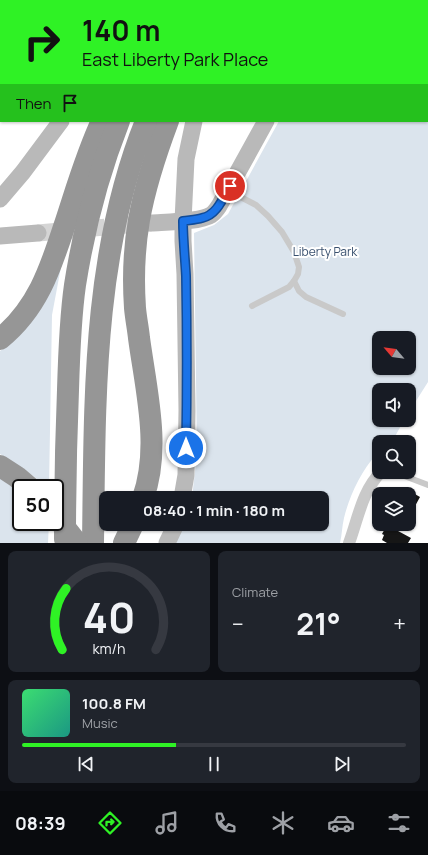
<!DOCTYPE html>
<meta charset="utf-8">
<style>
body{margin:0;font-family:Manrope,sans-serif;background:#20242c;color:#f1f3f6;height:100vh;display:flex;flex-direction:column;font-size:15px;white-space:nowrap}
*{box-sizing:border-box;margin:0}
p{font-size:13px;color:#9ea1a6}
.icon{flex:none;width:22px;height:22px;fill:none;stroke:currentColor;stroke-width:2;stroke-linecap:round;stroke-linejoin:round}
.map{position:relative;height:543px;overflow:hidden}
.panel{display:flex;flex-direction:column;gap:8px;padding:8px;background:#0d0f14;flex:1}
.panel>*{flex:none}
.hud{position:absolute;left:0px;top:0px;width:428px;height:122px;box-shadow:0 1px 3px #0004;background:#2ff225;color:#111;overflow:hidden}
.needle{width:26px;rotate:299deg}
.fabs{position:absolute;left:372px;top:331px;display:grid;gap:8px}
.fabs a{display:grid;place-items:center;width:44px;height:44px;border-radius:8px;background:#171b24;box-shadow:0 1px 3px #0004;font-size:20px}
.speed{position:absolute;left:12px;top:479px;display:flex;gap:8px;font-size:20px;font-weight:700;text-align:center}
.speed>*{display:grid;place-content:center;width:52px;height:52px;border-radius:50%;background:#171b24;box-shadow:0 1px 3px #0004;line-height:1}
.speed .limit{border:2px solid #111;border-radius:6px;background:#fff;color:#111}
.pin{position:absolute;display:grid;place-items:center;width:34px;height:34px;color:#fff;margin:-17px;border:2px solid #fff;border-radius:50%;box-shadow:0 1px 4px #0007}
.me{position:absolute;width:44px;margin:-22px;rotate:0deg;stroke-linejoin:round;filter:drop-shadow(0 0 3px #0008)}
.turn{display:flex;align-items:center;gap:14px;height:84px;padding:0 16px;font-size:18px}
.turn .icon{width:52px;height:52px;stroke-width:2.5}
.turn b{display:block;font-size:28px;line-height:34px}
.then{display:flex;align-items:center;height:38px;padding:0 16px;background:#0003;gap:8px;font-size:15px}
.big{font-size:30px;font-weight:700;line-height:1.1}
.panel .card{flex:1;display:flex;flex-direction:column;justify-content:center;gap:6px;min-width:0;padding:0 14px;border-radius:8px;background:#20242c}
.panel .dial{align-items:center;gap:0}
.dial svg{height:104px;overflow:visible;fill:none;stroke:#363941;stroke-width:7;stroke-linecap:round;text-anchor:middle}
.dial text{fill:#f1f3f6;stroke:none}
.song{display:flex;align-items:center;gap:12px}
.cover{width:48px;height:48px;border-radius:6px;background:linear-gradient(135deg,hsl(140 70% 55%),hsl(170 70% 35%))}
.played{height:4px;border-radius:2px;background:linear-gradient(90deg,#2ff225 40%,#363941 40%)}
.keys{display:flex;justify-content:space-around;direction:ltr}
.heat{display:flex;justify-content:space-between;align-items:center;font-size:22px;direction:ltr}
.panel .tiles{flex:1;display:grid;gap:8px;grid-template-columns:1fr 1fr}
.card:last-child{grid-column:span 2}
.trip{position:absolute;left:99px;top:491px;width:230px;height:40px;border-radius:8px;background:#171b24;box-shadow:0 1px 3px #0004;font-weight:700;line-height:40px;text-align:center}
.menu{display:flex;height:64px;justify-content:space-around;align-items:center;background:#090b0e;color:#9ea1a6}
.menu .icon{width:28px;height:28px}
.menu .on{color:#2ff225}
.menu b{font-size:18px;color:#f1f3f6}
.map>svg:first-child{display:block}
</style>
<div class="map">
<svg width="428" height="543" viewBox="0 0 428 543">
<rect width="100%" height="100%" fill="#fff"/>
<g fill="#dbe4ed" fill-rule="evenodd">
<path d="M344,0H428V382L409,412V390H379V420H404L392,442H379V456L376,455C361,471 349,497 344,518C342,526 342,535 340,543H176L183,524H322V498H192L197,453L194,233L214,225L228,214L279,121H427V1H344ZM379,338H409V368H379Z"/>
<polygon points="61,267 52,315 49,488 25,470 0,454 0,351 18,336"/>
<polygon points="0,478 21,493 21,522 49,522 48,543 0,543"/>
</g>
<g fill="#161616">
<polygon points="406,489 420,497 409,517 409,494 404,494"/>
<polygon points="387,525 411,538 408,543 387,543 382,540 384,535 382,534"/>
</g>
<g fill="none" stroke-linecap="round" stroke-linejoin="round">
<polyline stroke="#d5d5d5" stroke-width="17" stroke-dasharray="17 8" stroke-linecap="butt" points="38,233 151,223"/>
<g stroke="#c9c9c9" stroke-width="6">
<polyline points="229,191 256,205 268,216 282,232 294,252 299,267 298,274 294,281 289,287 252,306"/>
<polyline points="294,281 299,291 306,297 343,314"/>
<polyline points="394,472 428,485"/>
</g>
<g stroke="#c9c9c9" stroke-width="12">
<polyline points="66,1 66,0"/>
<polyline points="0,86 1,87"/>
<polyline points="0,114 1,112"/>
<path d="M349,543C358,519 362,491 381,472"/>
</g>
<g stroke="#b9b9b9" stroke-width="17">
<polyline points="133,1 133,0"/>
<polyline points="249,1 250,0"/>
<polyline points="332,1 332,0"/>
<polyline points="0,199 23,172 61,121"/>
<path d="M151,223C165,222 200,222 211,215C214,213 217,209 219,206L266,121"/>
<polyline points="0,236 38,233"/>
<polyline points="182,498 186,475 187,410 185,274 183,241 183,221 186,159 194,121"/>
<polyline points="167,543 176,524"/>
</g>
<g stroke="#969696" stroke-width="22">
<polyline points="166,1 167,0"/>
<polyline points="204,1 204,0"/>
<polyline points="222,1 222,0"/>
<path d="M0,339C37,309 50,270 64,227C76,191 86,155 102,121"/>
<polyline points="0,466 17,477 30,488"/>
<path d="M143,498C161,448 146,390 139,338C138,328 136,319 135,308C133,279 134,249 139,220C145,186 156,153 168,121"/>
<path d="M65,539C65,489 66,440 68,390C69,355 70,320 75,285C84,228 98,174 119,121"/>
<path d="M93,543C95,401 92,255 146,121"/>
<polyline points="124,543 133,524"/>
</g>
<polyline stroke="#969696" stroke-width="22" points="55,515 77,543"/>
</g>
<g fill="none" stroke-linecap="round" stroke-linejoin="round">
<defs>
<path id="route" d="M186,448C187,391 187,333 186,276C185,258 183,239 183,221C189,220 196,220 202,218C217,215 223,198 230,186"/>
</defs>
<use href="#route" stroke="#114b97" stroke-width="10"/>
<use href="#route" stroke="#1a73e8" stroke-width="7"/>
</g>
<g text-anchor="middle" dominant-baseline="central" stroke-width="4" stroke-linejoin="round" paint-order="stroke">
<g font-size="12" fill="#39506e" stroke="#fff">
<text x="325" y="251">Liberty Park</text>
</g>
</g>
</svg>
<div class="fabs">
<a><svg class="needle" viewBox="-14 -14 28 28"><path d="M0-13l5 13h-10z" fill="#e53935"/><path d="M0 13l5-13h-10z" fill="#9ea1a6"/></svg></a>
<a><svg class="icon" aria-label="sound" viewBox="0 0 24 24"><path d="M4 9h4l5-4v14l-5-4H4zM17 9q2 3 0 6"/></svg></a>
<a><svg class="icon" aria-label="search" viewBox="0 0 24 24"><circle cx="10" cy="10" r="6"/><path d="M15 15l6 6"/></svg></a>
<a><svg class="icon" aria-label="layers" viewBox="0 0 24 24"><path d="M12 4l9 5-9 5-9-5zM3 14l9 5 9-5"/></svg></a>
</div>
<div class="speed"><div class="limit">50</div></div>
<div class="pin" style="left:230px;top:186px;background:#d93025"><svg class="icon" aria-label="arrive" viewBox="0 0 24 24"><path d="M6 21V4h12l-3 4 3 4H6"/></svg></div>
<svg class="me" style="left:186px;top:448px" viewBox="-20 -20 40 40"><circle r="17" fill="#1a73e8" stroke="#fff" stroke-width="3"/><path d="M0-11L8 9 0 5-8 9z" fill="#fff"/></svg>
<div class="trip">08:40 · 1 min · 180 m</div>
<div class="hud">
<div class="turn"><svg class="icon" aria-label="right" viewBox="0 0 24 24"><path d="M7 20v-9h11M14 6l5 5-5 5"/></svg><div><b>140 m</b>East Liberty Park Place</div></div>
<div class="then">Then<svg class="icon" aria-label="arrive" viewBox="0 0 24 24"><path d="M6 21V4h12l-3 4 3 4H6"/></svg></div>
</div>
</div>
<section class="panel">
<div class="tiles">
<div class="card dial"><svg viewBox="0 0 100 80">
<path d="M14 69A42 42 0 1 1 86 69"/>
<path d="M14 69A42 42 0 0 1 17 22" stroke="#2ff225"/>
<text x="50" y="56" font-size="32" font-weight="700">40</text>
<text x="50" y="72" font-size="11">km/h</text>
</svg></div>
<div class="card"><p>Climate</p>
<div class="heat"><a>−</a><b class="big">21°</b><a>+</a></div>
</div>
<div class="card">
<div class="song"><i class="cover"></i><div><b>100.8 FM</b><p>Music</p></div></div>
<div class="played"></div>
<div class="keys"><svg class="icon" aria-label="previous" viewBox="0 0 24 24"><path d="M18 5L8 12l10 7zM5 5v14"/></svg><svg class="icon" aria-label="pause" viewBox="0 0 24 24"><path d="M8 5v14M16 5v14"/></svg><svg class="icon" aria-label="next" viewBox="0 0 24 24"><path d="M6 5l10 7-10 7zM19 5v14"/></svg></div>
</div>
</div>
</section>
<nav class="menu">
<b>08:39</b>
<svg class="icon on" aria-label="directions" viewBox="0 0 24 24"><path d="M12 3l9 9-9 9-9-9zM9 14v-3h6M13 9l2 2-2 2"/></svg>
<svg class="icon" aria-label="music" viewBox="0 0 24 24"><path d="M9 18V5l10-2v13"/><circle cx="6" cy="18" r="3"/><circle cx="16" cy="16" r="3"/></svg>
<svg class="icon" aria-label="phone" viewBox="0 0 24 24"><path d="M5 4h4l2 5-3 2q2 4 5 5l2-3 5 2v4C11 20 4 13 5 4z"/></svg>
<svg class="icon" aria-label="climate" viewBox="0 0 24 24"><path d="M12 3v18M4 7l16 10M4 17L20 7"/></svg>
<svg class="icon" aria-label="car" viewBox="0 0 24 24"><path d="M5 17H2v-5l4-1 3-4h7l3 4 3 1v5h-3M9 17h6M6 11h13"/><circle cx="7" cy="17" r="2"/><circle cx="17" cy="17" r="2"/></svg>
<svg class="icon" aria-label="filters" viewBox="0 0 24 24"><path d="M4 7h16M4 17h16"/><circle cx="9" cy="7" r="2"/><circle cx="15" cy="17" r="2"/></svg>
</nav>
